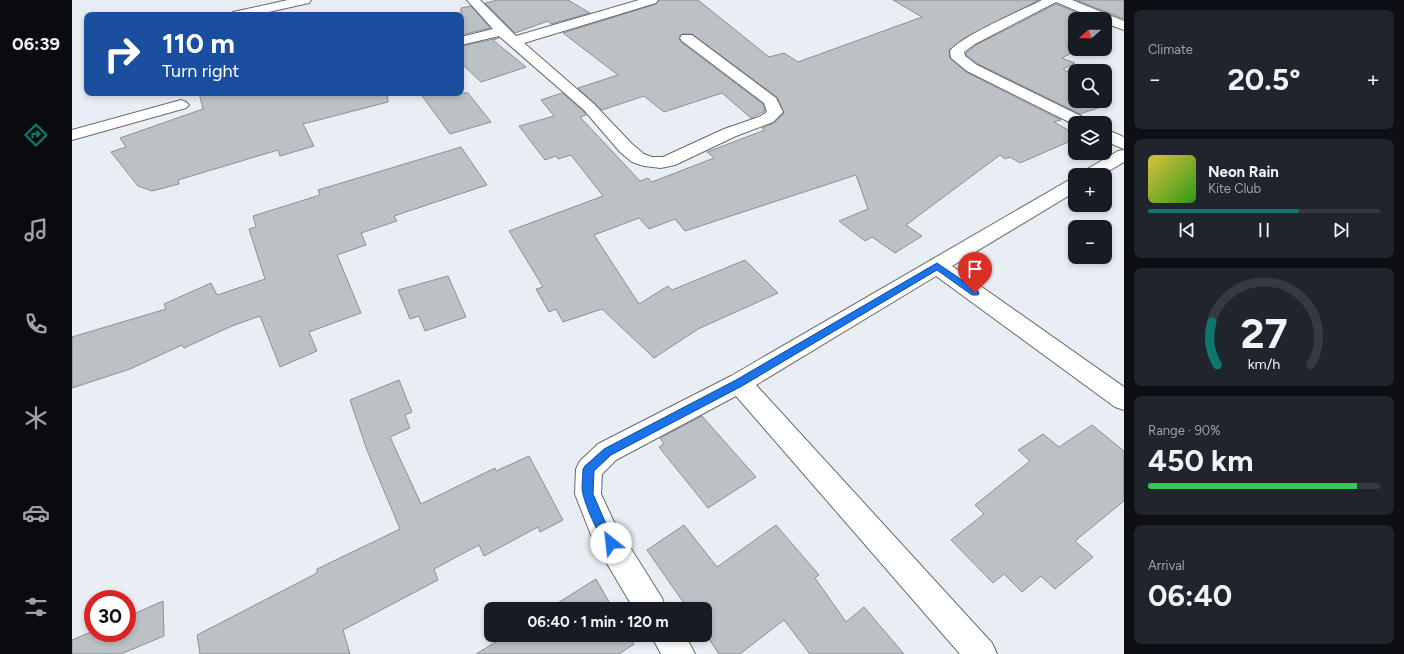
<!DOCTYPE html>
<meta charset="utf-8">
<style>
body{margin:0;font-family:Figtree,sans-serif;background:#20242c;color:#f1f3f6;height:100vh;display:flex;flex-direction:column;font-size:15px;white-space:nowrap}
*{box-sizing:border-box;margin:0}
p{font-size:13px;color:#9ea1a6}
.icon{flex:none;width:22px;height:22px;fill:none;stroke:currentColor;stroke-width:2;stroke-linecap:round;stroke-linejoin:round}
.map{position:relative;flex:1;overflow:hidden}
.side{display:flex;flex-direction:column;gap:10px;padding:10px;background:#0d0f14;width:280px}
.side>*{flex:none}
.banner{position:absolute;left:12px;top:12px;width:380px;height:84px;border-radius:8px;box-shadow:0 2px 6px #0003;background:#1a4fa0;color:#fff;overflow:hidden}
.needle{width:26px;rotate:250deg}
.buttons{position:absolute;left:996px;top:12px;display:grid;gap:8px}
.buttons a{display:grid;place-items:center;width:44px;height:44px;border-radius:8px;background:#171b24;box-shadow:0 2px 6px #0003;font-size:20px}
.speed{position:absolute;left:12px;top:590px;display:flex;gap:8px;font-size:20px;font-weight:700;text-align:center}
.speed>*{display:grid;place-content:center;width:52px;height:52px;border-radius:50%;background:#171b24;box-shadow:0 2px 6px #0003;line-height:1}
.speed .limit{border:6px solid #d22;background:#fff;color:#111}
.pin{position:absolute;display:grid;place-items:center;width:34px;height:34px;color:#fff;margin:-41px -17px;border-radius:50% 50% 50% 0;rotate:-45deg;box-shadow:0 0 4px #0007}
.pin .icon{rotate:45deg}
.me{position:absolute;width:44px;margin:-22px;rotate:331deg;stroke-linejoin:round;filter:drop-shadow(0 0 3px #0008)}
.turn{display:flex;align-items:center;gap:14px;height:84px;padding:0 12px;font-size:18px}
.turn .icon{width:52px;height:52px;stroke-width:2.5}
.turn b{display:block;font-size:28px;line-height:34px}
.big{font-size:30px;font-weight:700;line-height:1.1}
.side .tile{flex:1;display:flex;flex-direction:column;justify-content:center;gap:6px;min-width:0;padding:0 14px;border-radius:8px;background:#20242c}
.side .dial{align-items:center;gap:0}
.dial svg{height:104px;overflow:visible;fill:none;stroke:#363941;stroke-width:7;stroke-linecap:round;text-anchor:middle}
.dial text{fill:#f1f3f6;stroke:none}
.song{display:flex;align-items:center;gap:12px}
.cover{width:48px;height:48px;border-radius:6px;background:linear-gradient(135deg,hsl(50 70% 55%),hsl(110 70% 35%))}
.played{height:4px;border-radius:2px;background:linear-gradient(90deg,#0f766e 65%,#363941 65%)}
.keys{display:flex;justify-content:space-around;direction:ltr}
.heat{display:flex;justify-content:space-between;align-items:center;font-size:22px;direction:ltr}
.charge{height:6px;border-radius:3px;background:linear-gradient(90deg,#34c759 90%,#363941 0)}
.trip{position:absolute;left:412px;top:602px;width:228px;height:40px;border-radius:8px;background:#171b24;box-shadow:0 2px 6px #0003;font-weight:700;line-height:40px;text-align:center}
main{display:flex;flex:1;min-height:0}
.menu{display:flex;flex-direction:column;width:72px;justify-content:space-around;align-items:center;background:#090b0e;color:#9ea1a6}
.menu .icon{width:28px;height:28px}
.menu .on{color:#0f766e}
.menu b{font-size:18px;color:#f1f3f6}
.map>svg:first-child{display:block}
</style>
<main>
<nav class="menu">
<b>06:39</b>
<svg class="icon on" aria-label="directions" viewBox="0 0 24 24"><path d="M12 3l9 9-9 9-9-9zM9 14v-3h6M13 9l2 2-2 2"/></svg>
<svg class="icon" aria-label="music" viewBox="0 0 24 24"><path d="M9 18V5l10-2v13"/><circle cx="6" cy="18" r="3"/><circle cx="16" cy="16" r="3"/></svg>
<svg class="icon" aria-label="phone" viewBox="0 0 24 24"><path d="M5 4h4l2 5-3 2q2 4 5 5l2-3 5 2v4C11 20 4 13 5 4z"/></svg>
<svg class="icon" aria-label="climate" viewBox="0 0 24 24"><path d="M12 3v18M4 7l16 10M4 17L20 7"/></svg>
<svg class="icon" aria-label="car" viewBox="0 0 24 24"><path d="M5 17H2v-5l4-1 3-4h7l3 4 3 1v5h-3M9 17h6M6 11h13"/><circle cx="7" cy="17" r="2"/><circle cx="17" cy="17" r="2"/></svg>
<svg class="icon" aria-label="filters" viewBox="0 0 24 24"><path d="M4 7h16M4 17h16"/><circle cx="9" cy="7" r="2"/><circle cx="15" cy="17" r="2"/></svg>
</nav>
<div class="map">
<svg width="1052" height="654" viewBox="0 0 1052 654">
<rect width="100%" height="100%" fill="#e9eef4"/>
<g fill="#bcc1c6" stroke="#8b9095">
<polygon points="426,0 496,0 518,13 479,24 476,21 443,33 413,3"/>
<polygon points="587,0 626,0 697,57 712,53 726,62 850,17 821,0 967,0 894,37 877,50 878,58 894,72 989,120 982,122 1003,134 1003,139 948,163 938,157 933,159 928,155 834,225 850,236 823,253 800,237 793,241 767,221 796,209 784,175 613,231 603,219 577,229 567,218 522,235 567,304 596,286 600,290 673,260 706,293 626,329 582,358 530,309 491,322 484,309 477,312 464,289 471,287 437,231 531,196 499,155 486,159 484,156 473,160 447,126 482,116 469,100 490,93 511,111 514,115 508,117 568,181 576,178 580,182 642,158 635,152 693,130 690,128 702,123 712,113 705,97 620,34 610,34 607,39 609,42 691,104 693,111 679,118 650,93 592,112 572,96 530,110 506,88 546,75 491,33 584,4"/>
<polygon points="1004,0 1052,0 1052,19"/>
<polygon points="984,4 1020,19 1003,19 1003,43 995,46 1005,50 990,58 1003,63 991,69 1003,76 1003,101 1025,101 1012,105 1026,108 1008,114 906,64 894,55 894,53 904,45"/>
<polygon points="399,6 418,28 389,35 389,8"/>
<polygon points="427,38 421,40 454,67 409,82 389,63 389,46"/>
<polygon points="127,93 315,93 316,102 231,124 242,146 208,156 206,150 106,180 107,184 80,191 66,186 39,152 54,147 48,138 131,109"/>
<polygon points="348,93 396,93 419,122 378,134"/>
<polygon points="389,147 415,185 322,216 325,221 289,233 294,245 265,255 289,313 237,332 245,351 208,367 188,316 160,326 112,348 110,345 58,369 0,388 0,337 94,309 92,304 139,283 145,295 193,279 177,229 184,227 181,216 248,195 246,190"/>
<polygon points="376,276 394,317 353,331 347,316 338,319 326,290"/>
<polygon points="327,380 340,412 333,415 338,428 318,437 349,504 423,468 424,471 457,456 491,520 468,532 466,527 412,556 407,545 362,569 366,580 271,630 278,654 128,654 125,635 245,573 245,569 328,529 295,450 278,400"/>
<polygon points="630,416 684,477 636,508 587,447 592,444 588,438"/>
<polygon points="1020,425 1052,451 1052,501 1003,541 1021,557 983,589 969,576 950,592 932,574 921,583 879,540 912,514 903,505 958,461 946,450 971,434 987,447"/>
<polygon points="612,525 645,567 704,525 747,575 743,578 774,622 792,607 832,654 738,654 712,620 668,654 647,654 633,633 633,609 616,609 575,550"/>
<polygon points="524,579 541,609 476,609"/>
<polygon points="91,601 92,636 49,654 0,654 0,640 21,631 21,633 55,633 55,617"/>
<polygon points="435,635 557,635 562,644 547,654 404,654"/>
</g>
<g fill="none" stroke-linecap="round" stroke-linejoin="round">
<defs>
<g id="minor">
<polygon points="216,0 239,0 237,3 183,15 160,15 161,12"/>
<polygon points="395,0 408,0 444,36 567,0 586,0 584,3 452,43 522,104 560,144 572,154 580,157 591,157 652,129 687,117 695,112 692,103 610,41 608,38 610,35 620,35 704,98 711,112 701,122 664,136 603,165 589,168 572,166 560,162 548,152 512,110 427,36 389,45 389,37 421,29"/>
<path d="M970,0H1000L1052,21V30L1033,23V19H1024L984,2L903,44L892,52L893,56L905,65L1017,120L1019,123H1003V125L895,71L879,58L878,51C889,36 951,10 970,0Z"/>
<polygon points="109,100 114,102 117,105 114,108 0,140 0,130"/>
<polygon points="1033,129 1052,137 1052,149 1033,141"/>
<polygon points="1052,150 1052,162 1030,175 1009,175 1012,171 1046,151"/>
<polygon points="1003,179 1003,192 880,266 1052,387 1052,410 1043,407 864,276 684,385 920,643 925,654 888,654 664,396 544,460 530,474 529,494 541,520 590,598 594,609 562,609 521,540 503,494 504,469 508,461 526,444 659,376 997,180"/>
<polygon points="579,635 613,635 623,654 589,654"/>
</g>
</defs>
<use href="#minor" stroke="#666b70" stroke-width="2"/>
<use href="#minor" fill="#fff" fill-rule="evenodd"/>
</g>
<path fill="#1a73e8" stroke="#114b97" d="M865,263L906,291L907,293L906,295H900L865,270L670,386L539,455L522,471L521,494L535,526L545,543L543,547L539,549C530,545 513,505 511,494C509,487 511,477 511,469L513,466L532,449L664,380Z"/>
</svg>
<div class="buttons">
<a><svg class="needle" viewBox="-14 -14 28 28"><path d="M0-13l5 13h-10z" fill="#e53935"/><path d="M0 13l5-13h-10z" fill="#9ea1a6"/></svg></a>
<a><svg class="icon" aria-label="search" viewBox="0 0 24 24"><circle cx="10" cy="10" r="6"/><path d="M15 15l6 6"/></svg></a>
<a><svg class="icon" aria-label="layers" viewBox="0 0 24 24"><path d="M12 4l9 5-9 5-9-5zM3 14l9 5 9-5"/></svg></a>
<a>+</a>
<a>−</a>
</div>
<div class="speed"><div class="limit">30</div></div>
<div class="pin" style="left:903px;top:293px;background:#d93025"><svg class="icon" aria-label="arrive" viewBox="0 0 24 24"><path d="M6 21V4h12l-3 4 3 4H6"/></svg></div>
<svg class="me" style="left:539px;top:543px" viewBox="-20 -20 40 40"><circle r="19" fill="#fff"/><path d="M0-13L10 11 0 6-10 11z" fill="#1a73e8"/></svg>
<div class="trip">06:40 · 1 min · 120 m</div>
<div class="banner">
<div class="turn"><svg class="icon" aria-label="right" viewBox="0 0 24 24"><path d="M7 20v-9h11M14 6l5 5-5 5"/></svg><div><b>110 m</b>Turn right</div></div>
</div>
</div>
<section class="side">
<div class="tile"><p>Climate</p>
<div class="heat"><a>−</a><b class="big">20.5°</b><a>+</a></div>
</div>
<div class="tile">
<div class="song"><i class="cover"></i><div><b>Neon Rain</b><p>Kite Club</p></div></div>
<div class="played"></div>
<div class="keys"><svg class="icon" aria-label="previous" viewBox="0 0 24 24"><path d="M18 5L8 12l10 7zM5 5v14"/></svg><svg class="icon" aria-label="pause" viewBox="0 0 24 24"><path d="M8 5v14M16 5v14"/></svg><svg class="icon" aria-label="next" viewBox="0 0 24 24"><path d="M6 5l10 7-10 7zM19 5v14"/></svg></div>
</div>
<div class="tile dial"><svg viewBox="0 0 100 80">
<path d="M14 69A42 42 0 1 1 86 69"/>
<path d="M14 69A42 42 0 0 1 10 36" stroke="#0f766e"/>
<text x="50" y="56" font-size="32" font-weight="700">27</text>
<text x="50" y="72" font-size="11">km/h</text>
</svg></div>
<div class="tile"><p>Range · 90%</p><b class="big">450 km</b><div class="charge"></div></div>
<div class="tile"><p>Arrival</p><b class="big">06:40</b></div>
</section>
</main>
